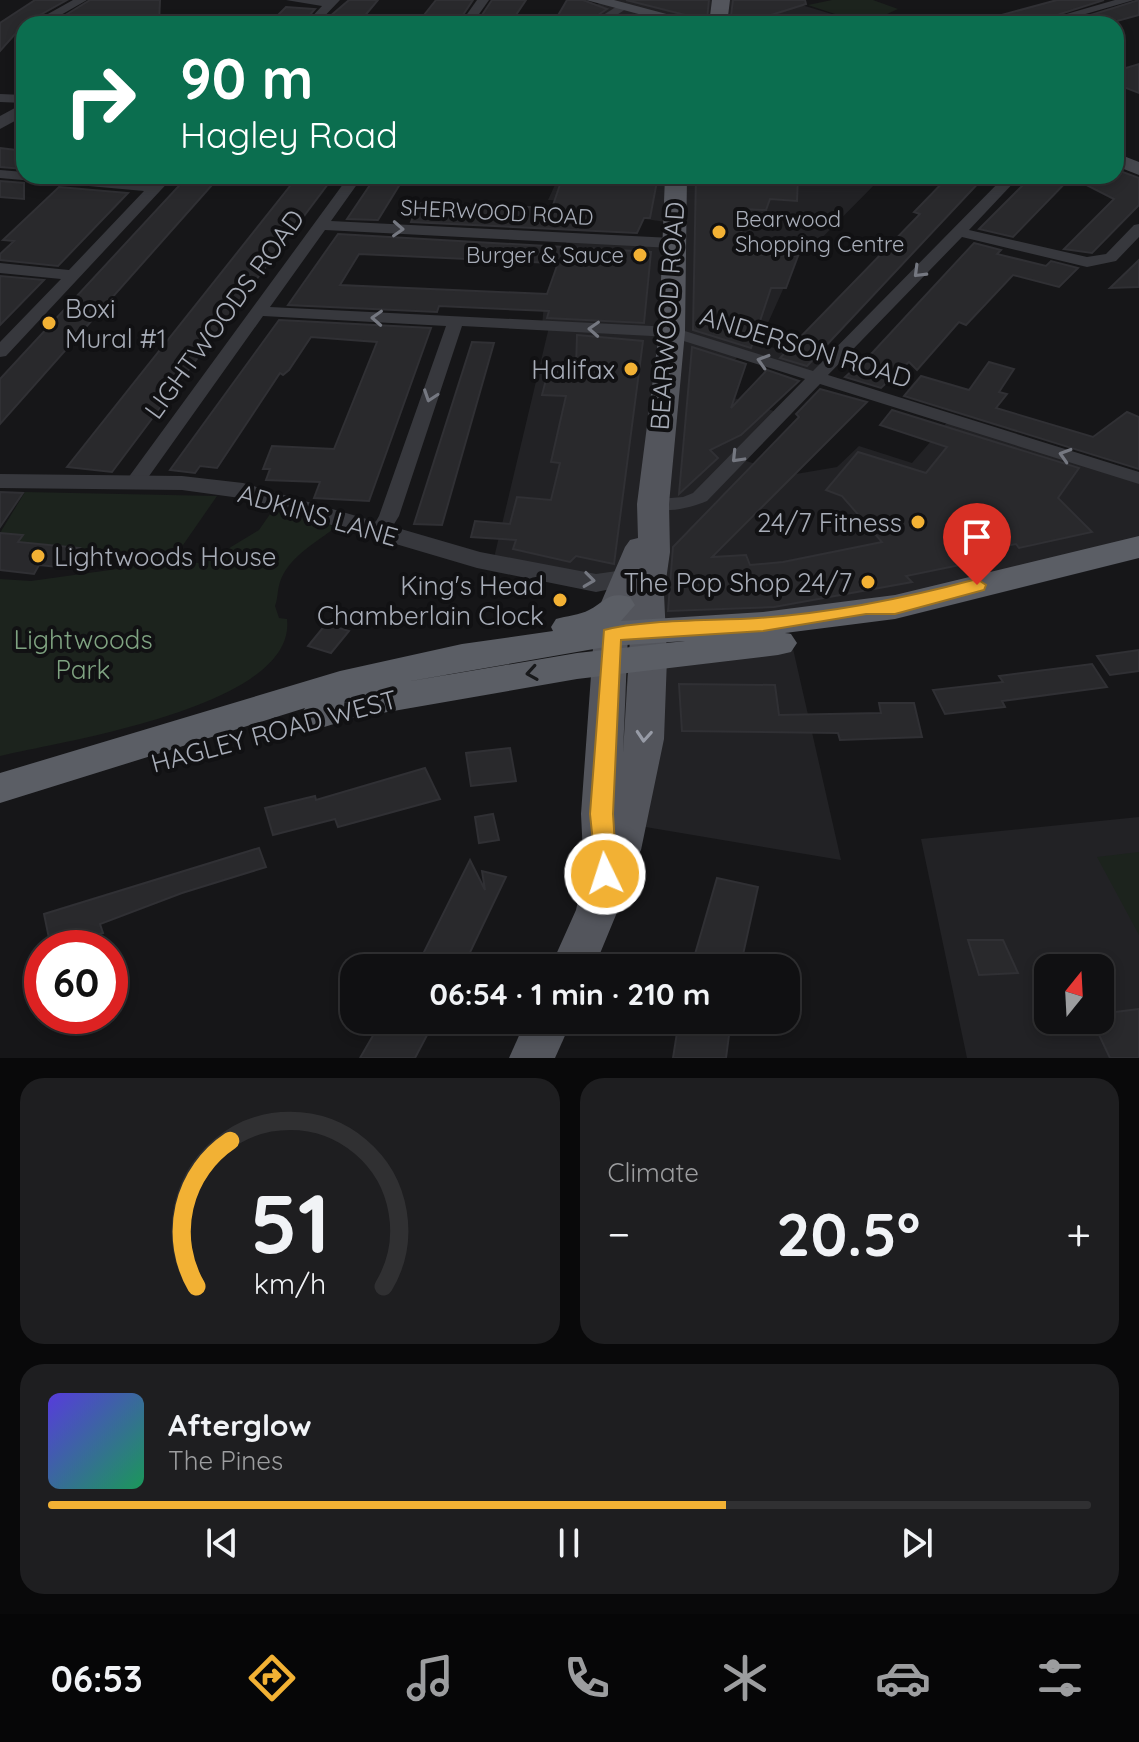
<!DOCTYPE html>
<meta charset="utf-8">
<style>
body{margin:0;font-family:Quicksand,sans-serif;background:#1e1e20;color:#f1f3f6;height:100vh;display:flex;flex-direction:column;font-size:30px;white-space:nowrap}
*{box-sizing:border-box;margin:0}
p{font-size:26px;color:#9c9d9f}
.icon{flex:none;width:44px;height:44px;fill:none;stroke:currentColor;stroke-width:2;stroke-linecap:round;stroke-linejoin:round}
.map{position:relative;height:1058px;overflow:hidden}
.panel{display:flex;flex-direction:column;gap:20px;padding:20px;background:#09090a;flex:1}
.panel>*{flex:none}
.guide{position:absolute;left:16px;top:16px;width:1108px;height:168px;border-radius:24px;box-shadow:0 4px 12px #0003,0 0 0 2px #303032;background:#0b6e4f;color:#fff;overflow:hidden}
.needle{width:52px;rotate:18deg}
.tools{position:absolute;left:1034px;top:954px;display:grid;gap:16px}
.tools a{display:grid;place-items:center;width:80px;height:80px;border-radius:16px;background:#101012;box-shadow:0 4px 12px #0003,0 0 0 2px #303032;font-size:40px}
.speed{position:absolute;left:24px;top:930px;display:flex;gap:16px;font-size:40px;font-weight:700;text-align:center}
.speed>*{display:grid;place-content:center;width:104px;height:104px;border-radius:50%;background:#101012;box-shadow:0 4px 12px #0003,0 0 0 2px #303032;line-height:1}
.speed .limit{border:12px solid #d22;background:#fff;color:#111}
.pin{position:absolute;display:grid;place-items:center;width:68px;height:68px;color:#fff;margin:-82px -34px;border-radius:50% 50% 50% 0;rotate:-45deg;box-shadow:0 0 8px #0007}
.pin .icon{rotate:45deg}
.me{position:absolute;width:88px;margin:-44px;rotate:356deg;stroke-linejoin:round;filter:drop-shadow(0 0 6px #0008)}
.turn{display:flex;align-items:center;gap:28px;height:168px;padding:0 32px;font-size:36px}
.turn .icon{width:104px;height:104px;stroke-width:2.5}
.turn b{display:block;font-size:56px;line-height:68px}
.big{font-size:60px;font-weight:800;line-height:1.1}
.panel .card{flex:1;display:flex;flex-direction:column;justify-content:center;gap:12px;min-width:0;padding:0 28px;border-radius:24px;background:#1e1e20}
.panel .dial{align-items:center;gap:0}
.dial svg{height:208px;overflow:visible;fill:none;stroke:#303032;stroke-width:7;stroke-linecap:round;text-anchor:middle}
.dial text{fill:#f1f3f6;stroke:none}
.song{display:flex;align-items:center;gap:24px}
.cover{width:96px;height:96px;border-radius:12px;background:linear-gradient(135deg,hsl(250 70% 55%),hsl(150 70% 35%))}
.played{height:8px;border-radius:4px;background:linear-gradient(90deg,#f2b134 65%,#303032 65%)}
.keys{display:flex;justify-content:space-around;direction:ltr}
.heat{display:flex;justify-content:space-between;align-items:center;font-size:44px;direction:ltr}
.panel .tiles{flex:1;display:grid;gap:20px;grid-template-columns:1fr 1fr}
.card:last-child{grid-column:span 2}
.trip{position:absolute;left:340px;top:954px;width:460px;height:80px;border-radius:24px;background:#101012;box-shadow:0 4px 12px #0003,0 0 0 2px #303032;font-weight:800;line-height:80px;text-align:center}
.tab-bar{display:flex;height:128px;justify-content:space-around;align-items:center;background:#060607;color:#9c9d9f}
.tab-bar .icon{width:56px;height:56px}
.tab-bar .active{color:#f2b134}
.tab-bar b{font-size:36px;color:#f1f3f6}
.map>svg:first-child{display:block}
</style>
<div class="map">
<svg width="1139" height="1058" viewBox="0 0 1139 1058">
<rect width="100%" height="100%" fill="#161618"/>
<g fill="#222225" fill-rule="evenodd">
<polygon points="594,0 785,0 865,24 595,24 570,20 601,2"/>
<polygon points="559,176 883,176 808,252 798,256 759,343 826,365 815,376 741,354 726,368 734,398 780,413 737,458 790,475 837,467 859,446 912,463 950,419 1139,478 1139,547 789,631 841,860 616,822 620,732 633,633 621,580 493,562 549,327 542,326 544,303 568,238 671,242 673,223 631,217 593,202 548,200"/>
<path d="M1139,817V1058H967L921,839ZM1048,968H1100V1020H1048Z"/>
</g>
<g fill="#1c231d">
<polygon points="832,0 873,0 898,9 865,24 808,5"/>
<path d="M25,492L217,496L174,558L203,564L259,530L275,507L336,527C317,542 289,556 280,582C277,591 278,598 275,606L279,618L287,619C297,707 62,741 0,756V579L31,581L117,569L126,553L18,542L22,535L0,533Z"/>
<polygon points="1139,852 1139,935 1097,857"/>
</g>
<g fill="#29292c" stroke="#303034" stroke-width="2" fill-rule="evenodd">
<polygon points="35,0 67,0 24,24 0,51 0,23"/>
<polygon points="90,0 160,0 159,24 51,24"/>
<polygon points="349,0 378,0 358,24 321,24"/>
<polygon points="436,0 473,0 457,24 417,24"/>
<polygon points="492,0 526,0 510,24 476,24"/>
<polygon points="567,0 583,0 607,9 592,19 583,17 579,24 553,24"/>
<polygon points="626,0 709,0 707,19 701,19"/>
<polygon points="733,0 805,0 806,4 768,16 786,24 730,24"/>
<polygon points="1057,0 1104,0 1029,24 988,24 987,19"/>
<polygon points="1139,0 1139,15 1106,24 1062,24"/>
<polygon points="286,7 315,9 302,24 269,24"/>
<polygon points="1139,64 1139,93 1116,84 1116,71"/>
<polygon points="0,148 24,151 24,169 0,167"/>
<polygon points="1120,171 1139,178 1139,205 1092,253 1064,249 1114,199 1071,177 1013,237 979,229 1032,176 1116,176"/>
<polygon points="188,176 220,176 0,424 0,379"/>
<polygon points="298,176 334,176 112,472 67,467"/>
<polygon points="376,176 405,176 378,220 347,219"/>
<polygon points="563,176 658,176 650,218 644,218 637,233 411,222 418,203 552,208"/>
<polygon points="696,176 798,176 797,201 770,199 766,210 742,209 741,254 798,256 786,288 771,288 751,348 693,330"/>
<polygon points="949,176 985,176 807,366 780,358 920,214 914,212"/>
<polygon points="0,181 24,183 24,199 0,197"/>
<polygon points="59,187 128,193 58,266 0,260 0,254 14,241 3,240"/>
<path d="M338,234L651,252L644,323L547,318L549,311L439,306L437,312L288,305ZM359,254L529,262L558,263L547,294L340,285Z"/>
<polygon points="974,243 1001,250 997,254 1046,266 1051,261 1078,268 1059,287 1013,275 966,325 959,322 917,370 909,362 881,388 845,377 873,352"/>
<polygon points="1139,260 1139,287 1110,288"/>
<polygon points="0,276 44,280 0,325"/>
<polygon points="279,320 431,328 369,501 314,498 320,482 266,480 270,469 263,469 272,446 334,449 377,342 311,337 289,370 283,375 280,373 217,468 200,466 195,473 170,470"/>
<polygon points="577,335 643,341 614,564 576,556 570,562 513,549 516,540 471,537 475,521 510,524 517,497 551,500 560,463 551,462 566,396 542,395 549,368 576,369"/>
<polygon points="472,342 494,343 442,525 414,524"/>
<polygon points="692,347 746,364 731,408 767,370 799,381 741,435 710,450 718,458 679,494"/>
<polygon points="989,362 1014,369 999,392 1007,394 996,408 1093,437 1127,412 1139,417 1139,469 904,396 921,376 969,390"/>
<polygon points="820,389 867,402 712,557 746,555 750,565 783,562 882,542 842,496 826,490 858,452 926,473 947,447 880,425 892,410 1079,468 1058,498 1092,532 1019,548 1016,544 972,552 979,561 906,576 912,582 774,607 668,611 673,547 799,417 796,414"/>
<polygon points="0,492 23,493 0,527"/>
<polygon points="0,533 23,535 18,542 80,548 68,568 39,565 34,574 0,570"/>
<polygon points="326,624 349,631 331,653 308,646"/>
<polygon points="1139,650 1139,671 1110,675 1097,656"/>
<polygon points="1092,664 1107,687 1002,701 1005,707 945,714 933,690 1003,682 999,676"/>
<polygon points="679,684 775,685 779,715 881,713 879,703 914,703 922,737 840,740 838,733 682,731"/>
<polygon points="510,748 516,781 471,786 466,753"/>
<polygon points="425,768 440,799 338,827 335,819 273,835 265,808 315,796 316,800"/>
<polygon points="493,814 499,840 479,843 475,817"/>
<polygon points="259,848 266,867 182,893 100,924 103,933 51,948 44,914"/>
<polygon points="470,860 485,890 482,871 506,877 463,967 422,956"/>
<polygon points="717,878 758,887 740,968 691,968"/>
<polygon points="968,940 1003,940 1018,973 979,975"/>
<polygon points="1139,1009 1139,1058 1110,1058 1092,1020 1100,1020 1100,1014"/>
<polygon points="382,1020 435,1020 415,1058 360,1058"/>
<polygon points="679,1020 731,1020 726,1058 673,1058"/>
</g>
<g fill="none" stroke-linecap="round" stroke-linejoin="round">
<g fill="#37383d" fill-rule="evenodd">
<polygon points="73,0 87,0 45,24 30,24"/>
<polygon points="286,0 340,0 317,24 305,24 322,6"/>
<polygon points="477,0 489,0 472,24 460,24"/>
<polygon points="1115,0 1134,0 1051,24 1032,24"/>
<polygon points="619,5 629,7 603,24 589,24"/>
<polygon points="24,34 24,55 18,51 18,38"/>
<polygon points="0,94 24,95 24,103 0,102"/>
<polygon points="0,170 24,172 24,176 69,176 152,183 159,176 174,176 6,356 0,357 0,342 61,279 0,273 0,263 69,270 144,191 0,178"/>
<path d="M349,176H363L331,221L672,238L680,243L672,248L325,230L270,307L672,327L813,371L1005,176H1020L969,230L1087,257L1106,254L1134,225L1139,224V237L1116,261L1087,267L962,237L828,375L1139,472V484L820,384L707,501C688,509 666,513 646,508L643,504L646,500L683,497L693,493L805,379L671,337L462,326L399,516L388,534L381,536L371,530L379,516L446,326L263,316L142,486H128L125,482L128,478Z"/>
</g>
<g fill="#37383d" fill-rule="evenodd">
<polygon points="24,103 24,116 0,129 0,116"/>
<polygon points="0,474 182,476 243,483 480,552 596,574 631,569 641,571 645,577 641,583 596,592 477,568 240,498 182,490 0,488"/>
</g>
<g fill="#45474d" fill-rule="evenodd">
<polygon points="586,0 614,0 704,24 676,24"/>
<polygon points="1116,153 1139,162 1139,175 1116,166"/>
</g>
<g fill="#53555c" fill-rule="evenodd">
<polygon points="712,0 730,0 727,24 709,24"/>
<path d="M665,176H687L685,332L669,504L670,552L664,594L667,658L664,739L641,850L625,877L618,910L594,968H550L576,910L584,874L581,814L594,634L600,605L625,547L630,540L638,538L637,504L659,332ZM631,622L623,753L628,634Z"/>
<polygon points="526,1020 572,1020 555,1058 509,1058"/>
</g>
<path fill="#5b5e65" fill-rule="evenodd" d="M1139,536V558L895,619L785,633L791,634L797,643L791,652L778,655L577,679L353,718L321,728L307,724L301,714L305,708L0,803V773L340,671L462,644L553,631L551,627L556,619C566,616 580,615 589,610C606,601 608,591 630,597L635,605L621,621L763,612L895,595ZM685,641L577,653L405,682L611,646Z"/>
</g>
<defs><path id="oneway-chevron" d="M-2-3.5L2.5 0L-2 3.5" fill="none" stroke-width="1.6" stroke-linecap="round" stroke-linejoin="round" transform="scale(2)"/></defs>
<g stroke="#757881">
<use href="#oneway-chevron" transform="translate(398 229) rotate(3)"/>
<use href="#oneway-chevron" transform="translate(919 272) rotate(135)"/>
<use href="#oneway-chevron" transform="translate(377 318) rotate(-177)"/>
<use href="#oneway-chevron" transform="translate(594 329) rotate(-177)"/>
<use href="#oneway-chevron" transform="translate(763 361) rotate(-163)"/>
<use href="#oneway-chevron" transform="translate(430 396) rotate(109)"/>
<use href="#oneway-chevron" transform="translate(1065 455) rotate(-163)"/>
<use href="#oneway-chevron" transform="translate(737 457) rotate(134)"/>
<use href="#oneway-chevron" transform="translate(589 580) rotate(7)"/>
</g>
<use stroke="#18191b" href="#oneway-chevron" transform="translate(532 673) rotate(171)"/>
<use stroke="#979ba6" href="#oneway-chevron" transform="translate(644 736) rotate(94)"/>
<path fill="#f2b134" stroke="#9d7322" stroke-width="2" d="M977,579L986,585L984,590L895,614H866L763,631L621,640L613,814L617,874L614,880H597L590,814L604,630C644,619 714,621 758,618C832,613 906,598 977,579Z"/>
<g fill="#f2b134" stroke="#111113" stroke-width="3">
<circle cx="719" cy="232" r="8"/>
<circle cx="640" cy="255" r="8"/>
<circle cx="49" cy="323" r="8"/>
<circle cx="631" cy="369" r="8"/>
<circle cx="918" cy="522" r="8"/>
<circle cx="38" cy="556" r="8"/>
<circle cx="868" cy="582" r="8"/>
<circle cx="560" cy="600" r="8"/>
</g>
<g text-anchor="middle" dominant-baseline="central" stroke-width="8" stroke-linejoin="round" paint-order="stroke">
<g font-size="22" fill="#a8adb8" stroke="#111113">
<text transform="translate(497 212) rotate(3)">SHERWOOD ROAD</text>
</g>
<g font-size="22" fill="#a8adb8" stroke="#111113" text-anchor="start">
<text x="735" y="219">Bearwood<tspan x="735" dy="25">Shopping Centre</tspan></text>
<text x="624" y="255" text-anchor="end">Burger &amp; Sauce</text>
</g>
<g font-size="26" fill="#a8adb8" stroke="#111113" text-anchor="end">
<text x="65" y="308" text-anchor="start">Boxi<tspan x="65" dy="30">Mural #1</tspan></text>
<text x="615" y="369">Halifax</text>
<text x="902" y="522">24/7 Fitness</text>
<text x="54" y="556" text-anchor="start">Lightwoods House</text>
<text x="852" y="582">The Pop Shop 24/7</text>
<text x="544" y="585">King's Head<tspan x="544" dy="30">Chamberlain Clock</tspan></text>
</g>
<g font-size="26" fill="#a8adb8" stroke="#111113">
<text transform="translate(224 314) rotate(-54)">LIGHTWOODS ROAD</text>
<text transform="translate(667 316) rotate(-86)">BEARWOOD ROAD</text>
<text transform="translate(806 347) rotate(17)">ANDERSON ROAD</text>
<text transform="translate(318 515) rotate(16)">ADKINS LANE</text>
<text transform="translate(274 731) rotate(-15)">HAGLEY ROAD WEST</text>
</g>
<g font-size="26" fill="#7fa381" stroke="#111113">
<text x="83" y="639">Lightwoods<tspan x="83" dy="30">Park</tspan></text>
</g>
</g>
</svg>
<div class="tools">
<a><svg class="needle" viewBox="-14 -14 28 28"><path d="M0-13l5 13h-10z" fill="#e53935"/><path d="M0 13l5-13h-10z" fill="#9c9d9f"/></svg></a>
</div>
<div class="speed"><div class="limit">60</div></div>
<div class="pin" style="left:977px;top:585px;background:#d93025"><svg class="icon" aria-label="arrive" viewBox="0 0 24 24"><path d="M6 21V4h12l-3 4 3 4H6"/></svg></div>
<svg class="me" style="left:605px;top:874px" viewBox="-20 -20 40 40"><circle r="17" fill="#f2b134" stroke="#fff" stroke-width="3"/><path d="M0-11L8 9 0 5-8 9z" fill="#fff"/></svg>
<div class="trip">06:54 · 1 min · 210 m</div>
<div class="guide">
<div class="turn"><svg class="icon" aria-label="right" viewBox="0 0 24 24"><path d="M7 20v-9h11M14 6l5 5-5 5"/></svg><div><b>90 m</b>Hagley Road</div></div>
</div>
</div>
<section class="panel">
<div class="tiles">
<div class="card dial"><svg viewBox="0 0 100 80">
<path d="M14 69A42 42 0 1 1 86 69"/>
<path d="M14 69A42 42 0 0 1 27 13" stroke="#f2b134"/>
<text x="50" y="56" font-size="32" font-weight="700">51</text>
<text x="50" y="72" font-size="11">km/h</text>
</svg></div>
<div class="card"><p>Climate</p>
<div class="heat"><a>−</a><b class="big">20.5°</b><a>+</a></div>
</div>
<div class="card">
<div class="song"><i class="cover"></i><div><b>Afterglow</b><p>The Pines</p></div></div>
<div class="played"></div>
<div class="keys"><svg class="icon" aria-label="previous" viewBox="0 0 24 24"><path d="M18 5L8 12l10 7zM5 5v14"/></svg><svg class="icon" aria-label="pause" viewBox="0 0 24 24"><path d="M8 5v14M16 5v14"/></svg><svg class="icon" aria-label="next" viewBox="0 0 24 24"><path d="M6 5l10 7-10 7zM19 5v14"/></svg></div>
</div>
</div>
</section>
<nav class="tab-bar">
<b>06:53</b>
<svg class="icon active" aria-label="directions" viewBox="0 0 24 24"><path d="M12 3l9 9-9 9-9-9zM9 14v-3h6M13 9l2 2-2 2"/></svg>
<svg class="icon" aria-label="music" viewBox="0 0 24 24"><path d="M9 18V5l10-2v13"/><circle cx="6" cy="18" r="3"/><circle cx="16" cy="16" r="3"/></svg>
<svg class="icon" aria-label="phone" viewBox="0 0 24 24"><path d="M5 4h4l2 5-3 2q2 4 5 5l2-3 5 2v4C11 20 4 13 5 4z"/></svg>
<svg class="icon" aria-label="climate" viewBox="0 0 24 24"><path d="M12 3v18M4 7l16 10M4 17L20 7"/></svg>
<svg class="icon" aria-label="car" viewBox="0 0 24 24"><path d="M5 17H2v-5l4-1 3-4h7l3 4 3 1v5h-3M9 17h6M6 11h13"/><circle cx="7" cy="17" r="2"/><circle cx="17" cy="17" r="2"/></svg>
<svg class="icon" aria-label="filters" viewBox="0 0 24 24"><path d="M4 7h16M4 17h16"/><circle cx="9" cy="7" r="2"/><circle cx="15" cy="17" r="2"/></svg>
</nav>
